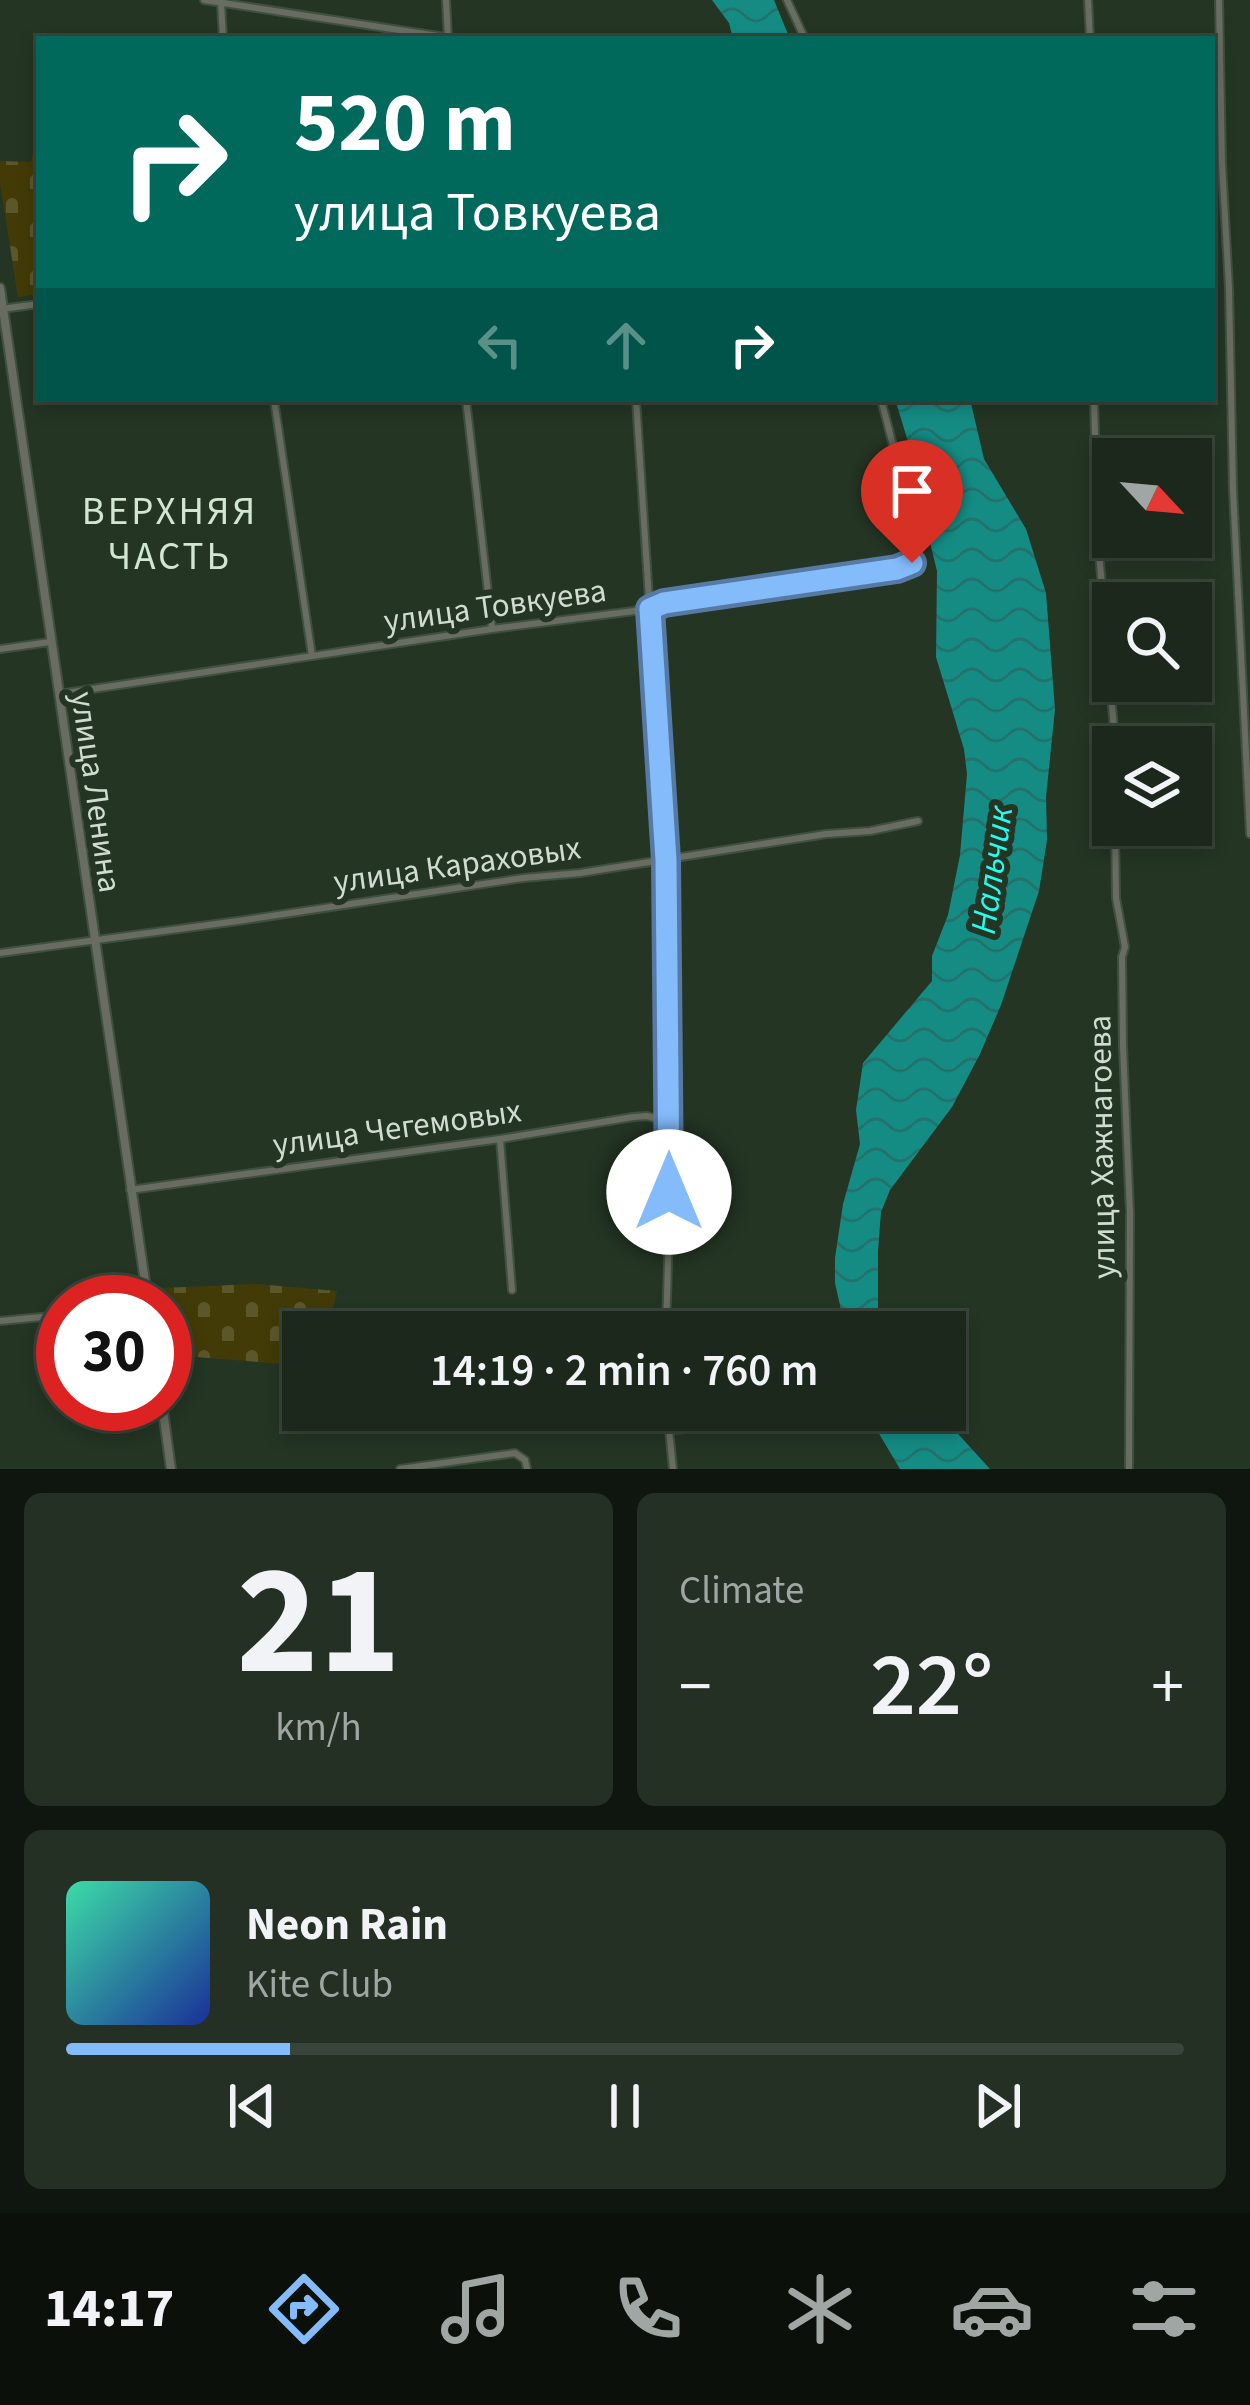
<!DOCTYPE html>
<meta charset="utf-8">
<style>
body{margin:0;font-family:"Source Sans 3",sans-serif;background:#243024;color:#f1f3f6;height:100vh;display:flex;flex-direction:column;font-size:45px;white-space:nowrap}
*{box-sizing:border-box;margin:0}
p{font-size:39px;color:#a0a6a3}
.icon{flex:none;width:66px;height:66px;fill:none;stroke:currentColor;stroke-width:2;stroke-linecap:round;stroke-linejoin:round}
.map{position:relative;height:1469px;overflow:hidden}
.details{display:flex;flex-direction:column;gap:24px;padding:24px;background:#0f160f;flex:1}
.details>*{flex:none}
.guide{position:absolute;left:36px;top:36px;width:1179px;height:366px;border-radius:0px;box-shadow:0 6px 18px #0003,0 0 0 3px #39443a;background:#00695c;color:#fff;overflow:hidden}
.needle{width:78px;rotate:116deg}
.controls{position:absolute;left:1092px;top:438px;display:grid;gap:24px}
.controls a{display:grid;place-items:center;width:120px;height:120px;border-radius:0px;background:#1b281b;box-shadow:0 6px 18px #0003,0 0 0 3px #39443a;font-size:60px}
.speed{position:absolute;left:36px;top:1275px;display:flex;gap:24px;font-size:60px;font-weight:700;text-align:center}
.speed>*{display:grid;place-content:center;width:156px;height:156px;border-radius:50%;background:#1b281b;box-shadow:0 6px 18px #0003,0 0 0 3px #39443a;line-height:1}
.speed .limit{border:18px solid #d22;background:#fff;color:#111}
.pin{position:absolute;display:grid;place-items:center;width:102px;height:102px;color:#fff;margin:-123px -51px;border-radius:50% 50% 50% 0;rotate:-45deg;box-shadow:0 0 12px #0007}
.pin .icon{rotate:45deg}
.me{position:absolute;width:132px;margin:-66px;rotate:0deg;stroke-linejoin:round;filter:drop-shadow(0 0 9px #0008)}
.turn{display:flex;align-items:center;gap:42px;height:252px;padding:0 60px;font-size:54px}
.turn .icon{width:156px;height:156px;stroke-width:2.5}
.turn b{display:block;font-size:84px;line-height:102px}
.lanes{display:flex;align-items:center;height:114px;padding:0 60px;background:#0003;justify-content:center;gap:60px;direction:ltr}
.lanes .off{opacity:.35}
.big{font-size:90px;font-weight:600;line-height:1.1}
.details .card{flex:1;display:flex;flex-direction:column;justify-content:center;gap:18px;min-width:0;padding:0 42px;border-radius:18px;background:#243024}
.details .dial{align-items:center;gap:0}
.dial b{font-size:156px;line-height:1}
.song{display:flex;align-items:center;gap:36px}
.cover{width:144px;height:144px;border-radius:18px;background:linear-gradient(135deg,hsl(160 70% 55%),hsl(230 70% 35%))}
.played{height:12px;border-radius:6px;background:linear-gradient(90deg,#84bbfb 20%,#39443a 20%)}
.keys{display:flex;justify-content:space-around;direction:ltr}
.heat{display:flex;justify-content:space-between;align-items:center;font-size:66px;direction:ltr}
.details .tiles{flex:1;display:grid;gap:24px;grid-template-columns:1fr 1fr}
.card:last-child{grid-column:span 2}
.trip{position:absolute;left:282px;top:1311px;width:684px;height:120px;border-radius:0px;background:#1b281b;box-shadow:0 6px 18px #0003,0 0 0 3px #39443a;font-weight:600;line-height:120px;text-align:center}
.tabs{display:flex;height:192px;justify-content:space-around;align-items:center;background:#0b100b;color:#a0a6a3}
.tabs .icon{width:84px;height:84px}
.tabs .current{color:#84bbfb}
.tabs b{font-size:54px;color:#f1f3f6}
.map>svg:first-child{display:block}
</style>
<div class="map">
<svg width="1250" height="1469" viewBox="0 0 1250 1469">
<defs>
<pattern id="cemetery-stones" width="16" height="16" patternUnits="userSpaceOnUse" patternTransform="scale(3)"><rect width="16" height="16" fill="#423b07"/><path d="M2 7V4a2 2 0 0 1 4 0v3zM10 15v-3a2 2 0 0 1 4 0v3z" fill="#5c572a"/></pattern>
<pattern id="water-waves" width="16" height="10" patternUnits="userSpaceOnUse" patternTransform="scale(3)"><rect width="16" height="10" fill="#148c84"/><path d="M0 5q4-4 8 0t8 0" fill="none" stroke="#23726c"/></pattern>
</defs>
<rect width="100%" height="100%" fill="#243524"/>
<g fill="url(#cemetery-stones)">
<polygon points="39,127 39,294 18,297 0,183 0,161 31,162"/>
<polygon points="257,1284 337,1291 328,1332 303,1332 303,1361 283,1364 171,1355 162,1288"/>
</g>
<g fill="url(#water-waves)">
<polygon points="712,0 774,0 790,39 733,39 729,23"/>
<polygon points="895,399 970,399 984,459 1026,529 1046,593 1055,709 1046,797 1047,840 1039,891 1001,1005 980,1054 952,1107 890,1190 881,1212 878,1251 878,1320 881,1332 846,1332 835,1283 835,1258 843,1204 860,1144 856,1110 863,1063 932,981 932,956 948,915 960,855 967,774 964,749 936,657 937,571 925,522 920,481"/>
<polygon points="865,1410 932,1410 940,1414 990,1469 900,1469"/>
</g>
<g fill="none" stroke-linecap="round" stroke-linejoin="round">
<defs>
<g id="minor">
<polyline points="204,0 458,39"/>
<polyline points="446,0 448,38"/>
<polyline points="787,0 805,39"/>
<polyline points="1088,0 1090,39"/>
<polyline points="1219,0 1222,164 1229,288 1233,490 1250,834"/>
<polyline points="221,2 223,39"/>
<polyline points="1,309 39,304"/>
<polyline points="274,399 312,656"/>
<polyline points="466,399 492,628"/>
<polyline points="636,399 666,860 669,1227 666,1332"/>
<polyline points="1094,399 1098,540 1114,729 1113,747"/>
<polyline points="0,649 50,642"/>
<polyline points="59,694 492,629 650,609 664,603 897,569 912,563 917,553 916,534 881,399"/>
<polyline points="1115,825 1116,898 1125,947 1122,957 1123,1046 1130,1214 1129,1469"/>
<polyline points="0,953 238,921 523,878 580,873 826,834 870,831 918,821"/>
<polyline points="500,1139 512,1290"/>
<polyline points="130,1190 500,1139 633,1117 647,1116 668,1122"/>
<polyline points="0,1321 63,1315"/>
<polyline points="667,1410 673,1469"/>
<polyline points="669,1430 750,1425 807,1417"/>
<polyline points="400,1469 515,1453 525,1460 527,1469"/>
</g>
<g id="tertiary">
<polyline points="0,288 148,1302"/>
<polyline points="162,1404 171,1469"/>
</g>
</defs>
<use href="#minor" stroke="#405040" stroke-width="10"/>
<use href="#tertiary" stroke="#405040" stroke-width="12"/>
<use href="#minor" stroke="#686c61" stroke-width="6"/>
<use href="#tertiary" stroke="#686c61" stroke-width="8"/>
</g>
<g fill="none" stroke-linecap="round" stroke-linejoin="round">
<defs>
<polyline id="route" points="669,1192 666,860 650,609 664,603 897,569 912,563"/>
</defs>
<use href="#route" stroke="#567aa3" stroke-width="30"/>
<use href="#route" stroke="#84bbfb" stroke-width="21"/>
</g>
<g text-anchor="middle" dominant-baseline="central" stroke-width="12" stroke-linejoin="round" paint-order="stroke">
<g font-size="33" fill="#d1dcd1" stroke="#243524">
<text transform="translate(495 606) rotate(-8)">улица Товкуева</text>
<text transform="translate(96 792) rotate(82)">улица Ленина</text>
<text transform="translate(457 865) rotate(-8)">улица Караховых</text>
<text transform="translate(397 1128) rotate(-8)">улица Чегемовых</text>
<text transform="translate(1102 1147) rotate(-91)">улица Хажнагоева</text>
</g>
<g font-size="36" font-style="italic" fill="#26fbee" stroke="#243524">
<text transform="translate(992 870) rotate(-82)">Нальчик</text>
</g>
<g font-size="39" letter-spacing="3" fill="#d1e7d1" stroke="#243524">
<text x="170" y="512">ВЕРХНЯЯ<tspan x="170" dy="45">ЧАСТЬ</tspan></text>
</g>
</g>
</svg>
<div class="controls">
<a><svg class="needle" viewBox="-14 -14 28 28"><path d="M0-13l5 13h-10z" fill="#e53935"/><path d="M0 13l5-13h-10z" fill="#a0a6a3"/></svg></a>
<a><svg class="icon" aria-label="search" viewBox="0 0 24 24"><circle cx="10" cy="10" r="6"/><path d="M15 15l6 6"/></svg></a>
<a><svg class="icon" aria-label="layers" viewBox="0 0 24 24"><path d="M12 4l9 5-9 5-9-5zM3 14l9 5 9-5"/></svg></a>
</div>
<div class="speed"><div class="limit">30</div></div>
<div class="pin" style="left:912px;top:563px;background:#d93025"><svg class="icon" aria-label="arrive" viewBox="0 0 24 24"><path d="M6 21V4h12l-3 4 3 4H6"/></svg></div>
<svg class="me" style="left:669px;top:1192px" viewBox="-20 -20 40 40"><circle r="19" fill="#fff"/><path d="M0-13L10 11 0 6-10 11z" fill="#84bbfb"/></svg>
<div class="trip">14:19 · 2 min · 760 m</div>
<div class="guide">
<div class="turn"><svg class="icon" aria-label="right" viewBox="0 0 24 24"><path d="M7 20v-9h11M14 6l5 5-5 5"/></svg><div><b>520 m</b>улица Товкуева</div></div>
<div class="lanes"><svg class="icon off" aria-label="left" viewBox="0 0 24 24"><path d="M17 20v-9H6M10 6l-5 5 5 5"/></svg><svg class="icon off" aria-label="ahead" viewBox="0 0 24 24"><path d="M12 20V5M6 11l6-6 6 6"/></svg><svg class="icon" aria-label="right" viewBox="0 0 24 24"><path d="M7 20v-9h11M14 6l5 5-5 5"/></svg></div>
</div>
</div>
<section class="details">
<div class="tiles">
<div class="card dial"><b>21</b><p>km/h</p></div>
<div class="card"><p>Climate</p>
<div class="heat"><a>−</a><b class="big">22°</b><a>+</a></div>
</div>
<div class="card">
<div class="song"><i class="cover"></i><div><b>Neon Rain</b><p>Kite Club</p></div></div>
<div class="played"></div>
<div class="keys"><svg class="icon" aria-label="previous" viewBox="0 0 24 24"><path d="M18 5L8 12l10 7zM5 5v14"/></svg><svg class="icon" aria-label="pause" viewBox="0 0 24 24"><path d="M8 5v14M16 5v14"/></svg><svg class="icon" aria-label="next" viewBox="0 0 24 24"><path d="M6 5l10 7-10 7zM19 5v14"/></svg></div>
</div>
</div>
</section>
<nav class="tabs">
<b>14:17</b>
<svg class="icon current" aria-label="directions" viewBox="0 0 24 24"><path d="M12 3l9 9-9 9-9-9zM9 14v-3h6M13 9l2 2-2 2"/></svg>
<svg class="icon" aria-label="music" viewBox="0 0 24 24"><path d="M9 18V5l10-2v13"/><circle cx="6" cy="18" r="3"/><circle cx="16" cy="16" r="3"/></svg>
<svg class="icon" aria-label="phone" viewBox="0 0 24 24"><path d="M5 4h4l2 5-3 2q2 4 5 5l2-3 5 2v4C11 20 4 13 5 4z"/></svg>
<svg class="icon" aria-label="climate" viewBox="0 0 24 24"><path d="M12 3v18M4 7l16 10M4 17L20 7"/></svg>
<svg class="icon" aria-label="car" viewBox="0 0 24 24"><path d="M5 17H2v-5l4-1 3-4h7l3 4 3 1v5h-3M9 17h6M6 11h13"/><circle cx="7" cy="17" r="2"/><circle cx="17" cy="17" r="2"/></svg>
<svg class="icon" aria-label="filters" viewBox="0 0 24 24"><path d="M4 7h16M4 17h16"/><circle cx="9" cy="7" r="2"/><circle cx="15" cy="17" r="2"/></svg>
</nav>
